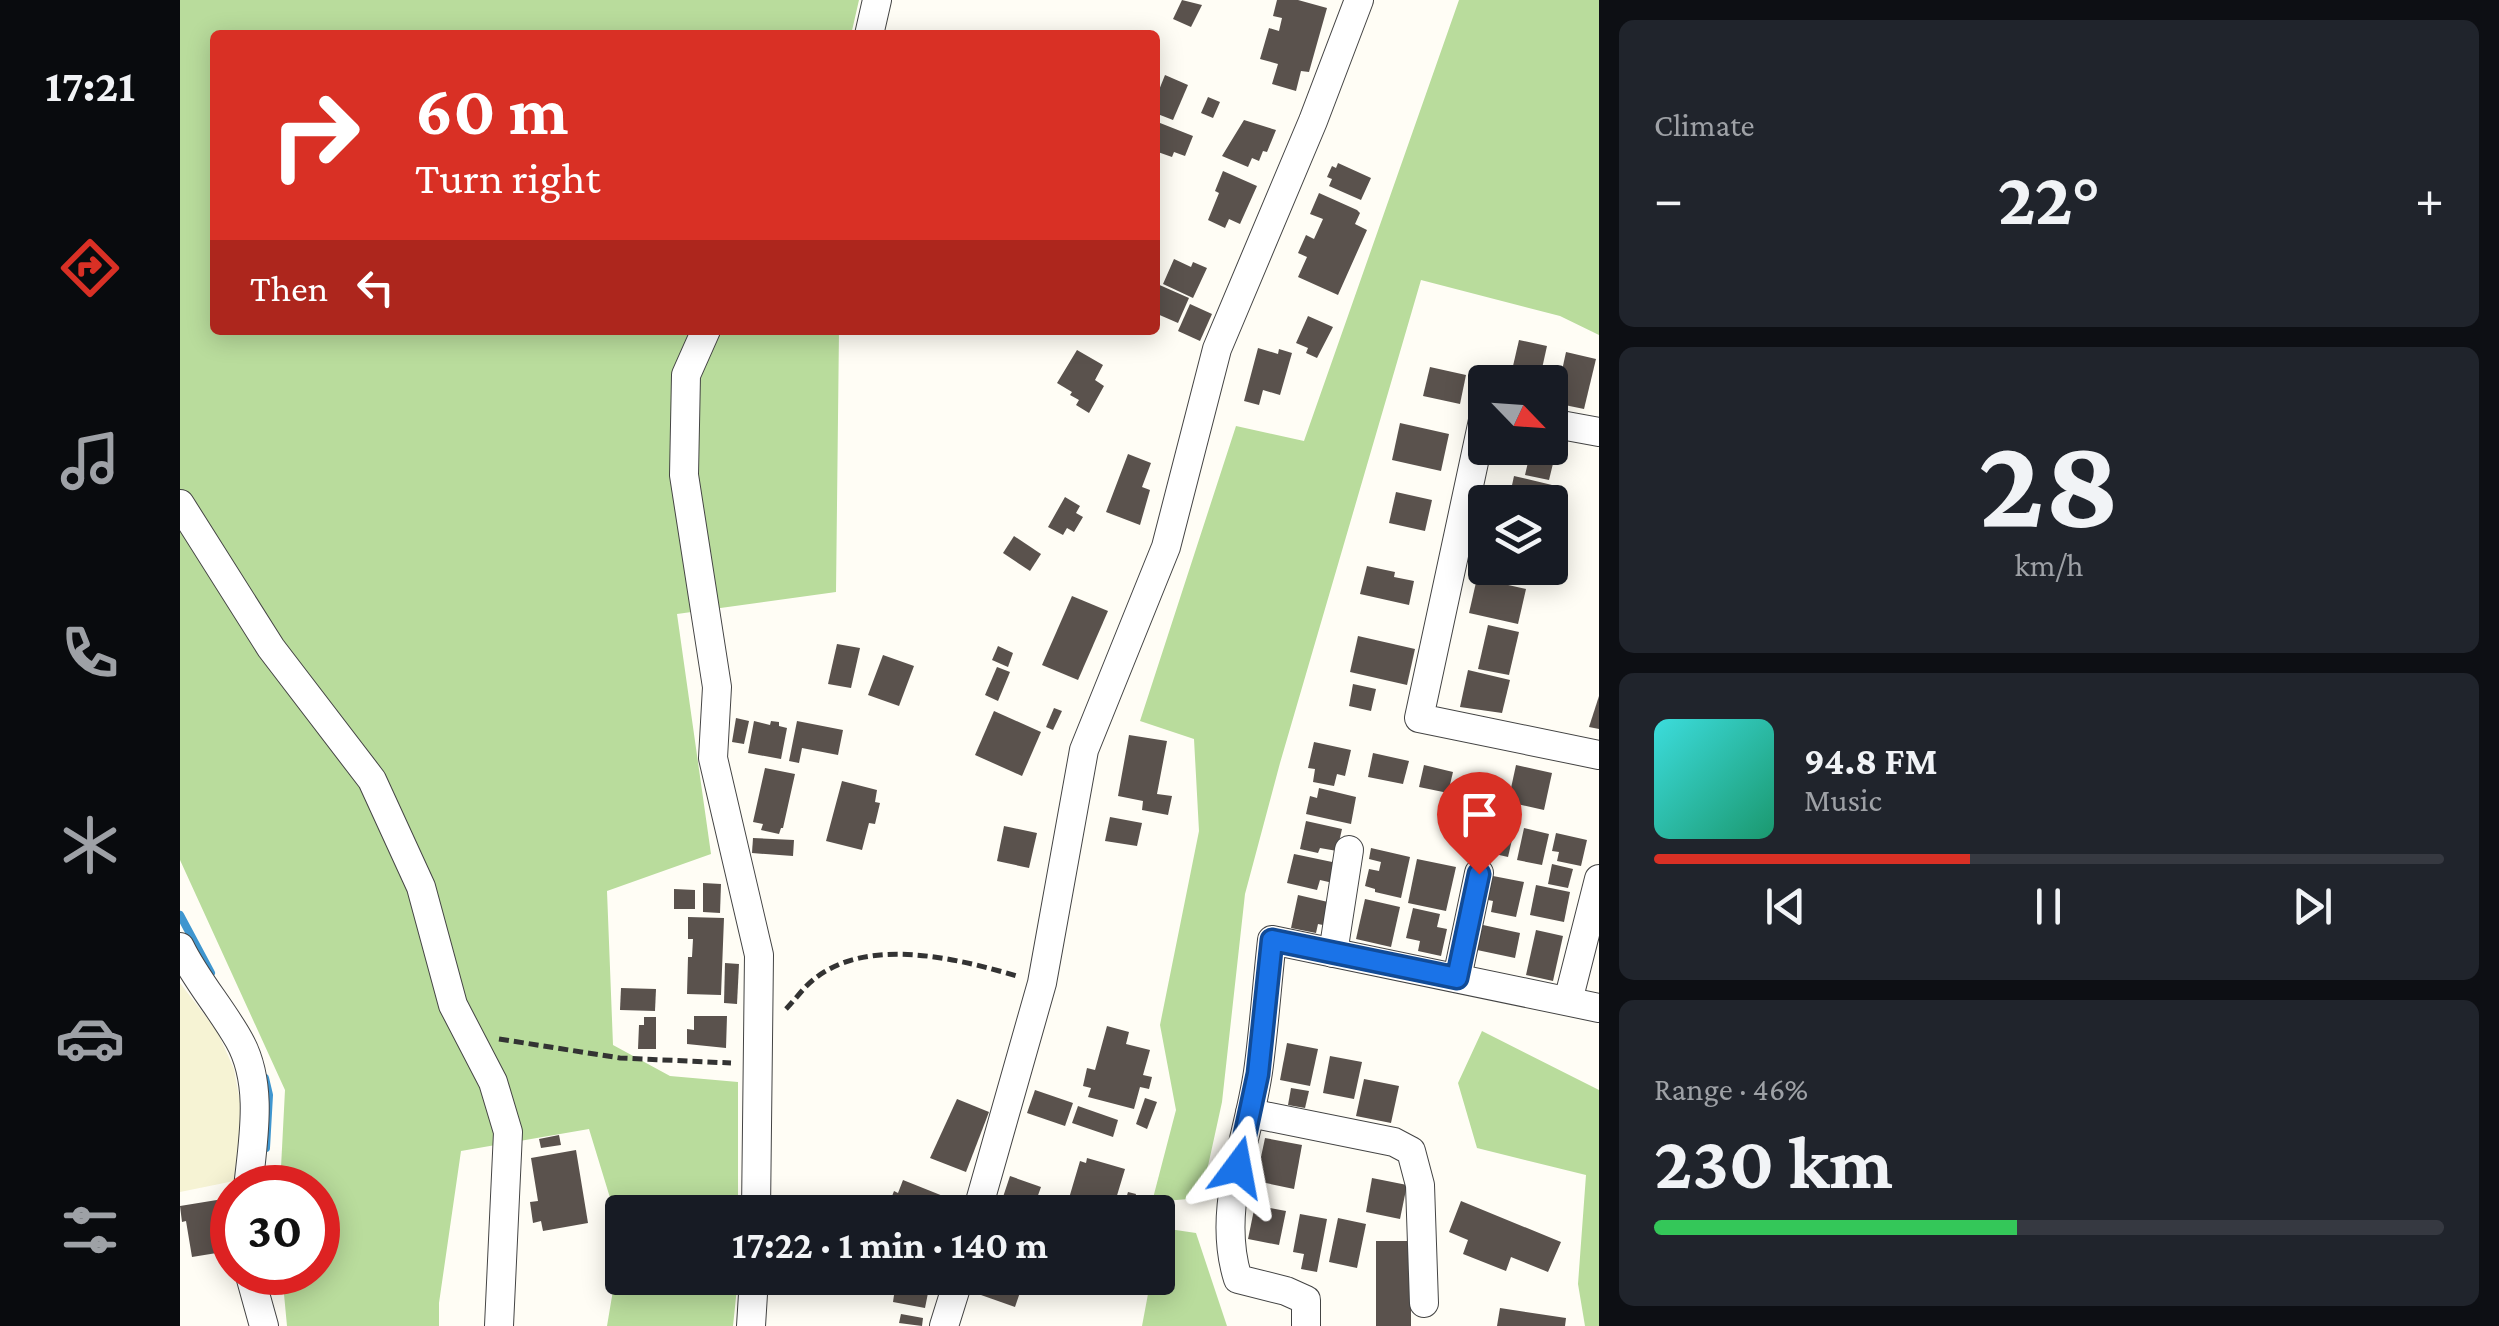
<!DOCTYPE html>
<meta charset="utf-8">
<style>
body{margin:0;font-family:"Crimson Pro",serif;background:#20242c;color:#f1f3f6;height:100vh;display:flex;flex-direction:column;font-size:38px;white-space:nowrap}
*{box-sizing:border-box;margin:0}
p{font-size:32px;color:#9ea1a6}
.icon{flex:none;width:55px;height:55px;fill:none;stroke:currentColor;stroke-width:2;stroke-linecap:round;stroke-linejoin:round}
.map{position:relative;flex:1;overflow:hidden}
.side{display:flex;flex-direction:column;gap:20px;padding:20px;background:#0d0f14;width:900px}
.side>*{flex:none}
.banner{position:absolute;left:30px;top:30px;width:950px;height:305px;border-radius:10px;box-shadow:0 5px 25px #0003;background:#d93025;color:#fff;overflow:hidden}
.needle{width:65px;rotate:115deg}
.fabs{position:absolute;left:1288px;top:365px;display:grid;gap:20px}
.fabs a{display:grid;place-items:center;width:100px;height:100px;border-radius:10px;background:#171b24;box-shadow:0 5px 25px #0003;font-size:50px}
.speed{position:absolute;left:30px;top:1165px;display:flex;gap:20px;font-size:50px;font-weight:700;text-align:center}
.speed>*{display:grid;place-content:center;width:130px;height:130px;border-radius:50%;background:#171b24;box-shadow:0 5px 25px #0003;line-height:1}
.speed .limit{border:15px solid #d22;background:#fff;color:#111}
.pin{position:absolute;display:grid;place-items:center;width:85px;height:85px;color:#fff;margin:-102px -42px;border-radius:50% 50% 50% 0;rotate:-45deg;box-shadow:0 0 10px #0007}
.pin .icon{rotate:45deg}
.me{position:absolute;width:110px;margin:-55px;rotate:13deg;stroke-linejoin:round;filter:drop-shadow(0 0 8px #0008)}
.turn{display:flex;align-items:center;gap:35px;height:210px;padding:0 40px;font-size:45px}
.turn .icon{width:130px;height:130px;stroke-width:2.5}
.turn b{display:block;font-size:70px;line-height:85px}
.then{display:flex;align-items:center;height:95px;padding:0 40px;background:#0003;gap:20px;font-size:38px}
.big{font-size:75px;font-weight:700;line-height:1.1}
.side .tile{flex:1;display:flex;flex-direction:column;justify-content:center;gap:15px;min-width:0;padding:0 35px;border-radius:15px;background:#20242c}
.side .dial{align-items:center;gap:0}
.dial b{font-size:130px;line-height:1}
.song{display:flex;align-items:center;gap:30px}
.cover{width:120px;height:120px;border-radius:15px;background:linear-gradient(135deg,hsl(180 70% 55%),hsl(160 70% 35%))}
.played{height:10px;border-radius:5px;background:linear-gradient(90deg,#d93025 40%,#363941 40%)}
.keys{display:flex;justify-content:space-around;direction:ltr}
.heat{display:flex;justify-content:space-between;align-items:center;font-size:55px;direction:ltr}
.charge{height:15px;border-radius:8px;background:linear-gradient(90deg,#34c759 46%,#363941 0)}
.trip{position:absolute;left:425px;top:1195px;width:570px;height:100px;border-radius:10px;background:#171b24;box-shadow:0 5px 25px #0003;font-weight:700;line-height:100px;text-align:center}
main{display:flex;flex:1;min-height:0}
.menu{display:flex;flex-direction:column;width:180px;justify-content:space-around;align-items:center;background:#090b0e;color:#9ea1a6}
.menu .icon{width:70px;height:70px}
.menu .on{color:#d93025}
.menu b{font-size:45px;color:#f1f3f6}
.map>svg:first-child{display:block}
</style>
<main>
<nav class="menu">
<b>17:21</b>
<svg class="icon on" aria-label="directions" viewBox="0 0 24 24"><path d="M12 3l9 9-9 9-9-9zM9 14v-3h6M13 9l2 2-2 2"/></svg>
<svg class="icon" aria-label="music" viewBox="0 0 24 24"><path d="M9 18V5l10-2v13"/><circle cx="6" cy="18" r="3"/><circle cx="16" cy="16" r="3"/></svg>
<svg class="icon" aria-label="phone" viewBox="0 0 24 24"><path d="M5 4h4l2 5-3 2q2 4 5 5l2-3 5 2v4C11 20 4 13 5 4z"/></svg>
<svg class="icon" aria-label="climate" viewBox="0 0 24 24"><path d="M12 3v18M4 7l16 10M4 17L20 7"/></svg>
<svg class="icon" aria-label="car" viewBox="0 0 24 24"><path d="M5 17H2v-5l4-1 3-4h7l3 4 3 1v5h-3M9 17h6M6 11h13"/><circle cx="7" cy="17" r="2"/><circle cx="17" cy="17" r="2"/></svg>
<svg class="icon" aria-label="filters" viewBox="0 0 24 24"><path d="M4 7h16M4 17h16"/><circle cx="9" cy="7" r="2"/><circle cx="15" cy="17" r="2"/></svg>
</nav>
<div class="map">
<svg width="1419" height="1326" viewBox="0 0 1419 1326">
<rect width="100%" height="100%" fill="#fffdf5"/>
<polygon fill="#f6f3d4" points="0,983 37,1031 54,1069 62,1113 54,1181 0,1192"/>
<g fill="#b9dc9c">
<polygon points="0,0 679,0 671,35 35,35 35,330 659,330 656,592 497,614 531,854 427,891 433,1045 490,1076 558,1082 558,1212 442,1212 442,1278 558,1278 553,1326 427,1326 442,1237 409,1129 281,1151 259,1303 259,1326 107,1326 102,1273 138,1272 138,1188 100,1187 105,1090 0,860"/>
<polygon points="1279,0 1419,0 1419,335 1380,316 1241,280 1100,763 1065,894 1042,1102 1021,1198 972,1202 996,1110 980,1025 1019,831 1014,739 960,721 1056,426 1124,441"/>
<polygon points="1302,1031 1419,1090 1419,1326 1405,1326 1398,1284 1406,1175 1297,1148 1278,1083"/>
<polygon points="982,1228 1016,1233 1047,1326 962,1326 971,1278 978,1278 978,1248"/>
</g>
<g fill="none" stroke-linecap="round" stroke-linejoin="round">
<g stroke="#3f96cf" stroke-width="8">
<polyline points="0,915 31,973"/>
<polyline points="85,1078 89,1095 86,1148"/>
</g>
</g>
<g fill="#5a524d">
<polygon points="1002,0 1022,5 1011,27 993,19"/>
<polygon points="1097,0 1118,0 1147,8 1129,72 1121,71 1116,91 1092,84 1098,64 1080,59 1089,28 1099,31 1102,18 1093,16"/>
<polygon points="985,75 1008,85 993,120 975,113 975,100"/>
<polygon points="1028,97 1040,102 1033,118 1021,113"/>
<polygon points="1064,120 1096,130 1087,152 1083,151 1079,161 1072,158 1068,167 1042,156"/>
<polygon points="975,121 1013,136 1005,156 994,152 992,157 975,151"/>
<polygon points="1158,163 1191,178 1181,200 1149,186 1152,179 1147,177 1152,166 1156,168"/>
<polygon points="1043,171 1077,186 1060,224 1049,219 1045,228 1028,220 1039,193 1035,191"/>
<polygon points="1139,193 1177,210 1180,213 1175,224 1187,230 1158,295 1118,277 1127,257 1118,253 1126,235 1134,239 1143,219 1130,214"/>
<polygon points="994,259 1011,267 1013,262 1027,268 1013,298 983,284"/>
<polygon points="975,283 1009,298 998,323 975,313"/>
<polygon points="1010,304 1032,314 1020,341 998,331"/>
<polygon points="1128,316 1153,327 1137,358 1126,353 1128,348 1116,343"/>
<polygon points="1339,340 1367,346 1359,382 1330,379"/>
<polygon points="1078,348 1098,354 1099,349 1112,353 1100,395 1083,390 1079,405 1064,401"/>
<polygon points="897,350 923,365 915,380 924,386 909,413 896,405 899,400 890,395 892,392 877,383"/>
<polygon points="1386,352 1416,359 1404,409 1375,403"/>
<polygon points="1250,367 1286,375 1280,404 1243,396"/>
<polygon points="1220,423 1269,434 1261,471 1212,460"/>
<polygon points="1370,437 1379,439 1369,480 1345,475 1349,458 1343,457 1345,448 1370,448"/>
<polygon points="948,454 971,463 962,487 970,490 960,525 926,512"/>
<polygon points="1334,476 1372,485 1368,502 1329,499"/>
<polygon points="1216,492 1252,500 1245,531 1209,523"/>
<polygon points="885,497 900,506 896,513 903,517 894,532 887,528 883,535 868,527"/>
<polygon points="834,536 861,554 850,571 823,553"/>
<polygon points="1187,566 1215,572 1214,577 1234,581 1229,605 1180,594"/>
<polygon points="1297,578 1346,589 1338,624 1289,613"/>
<polygon points="892,596 928,611 898,680 862,665"/>
<polygon points="1308,625 1339,632 1329,675 1298,669"/>
<polygon points="1178,636 1235,649 1227,685 1170,672"/>
<polygon points="657,644 680,648 671,688 648,684"/>
<polygon points="818,646 833,653 828,667 812,660"/>
<polygon points="703,655 734,666 719,706 688,695"/>
<polygon points="817,667 830,672 818,701 805,695"/>
<polygon points="1288,670 1330,680 1322,713 1280,707"/>
<polygon points="1173,684 1196,689 1191,711 1169,706"/>
<polygon points="1419,696 1419,729 1409,727"/>
<polygon points="874,708 882,711 873,730 866,727"/>
<polygon points="814,711 861,732 842,776 795,755"/>
<polygon points="556,718 569,721 564,744 552,742"/>
<polygon points="574,721 590,725 591,721 599,722 599,726 607,728 601,759 568,753"/>
<polygon points="617,721 663,730 658,755 622,748 619,763 609,761"/>
<polygon points="949,735 987,741 977,794 992,796 988,815 962,810 963,801 938,796"/>
<polygon points="1134,742 1171,750 1165,776 1157,774 1154,786 1133,782 1135,769 1128,768"/>
<polygon points="1193,753 1229,761 1223,784 1188,777"/>
<polygon points="1244,765 1273,772 1268,793 1239,787"/>
<polygon points="1336,765 1372,773 1364,810 1328,802"/>
<polygon points="585,768 615,774 603,828 601,828 599,834 581,830 583,824 573,822"/>
<polygon points="662,781 697,790 695,802 700,803 695,824 689,823 682,850 646,841"/>
<polygon points="1139,788 1176,797 1171,824 1126,814 1130,796 1137,798"/>
<polygon points="930,817 962,823 957,846 925,841"/>
<polygon points="1126,821 1162,829 1157,851 1140,848 1138,853 1120,849"/>
<polygon points="1313,822 1335,827 1328,857 1306,852"/>
<polygon points="824,826 857,833 849,868 817,861"/>
<polygon points="1344,828 1369,834 1362,865 1337,860"/>
<polygon points="1376,833 1407,840 1401,866 1377,861 1379,852 1372,851"/>
<polygon points="573,838 614,840 613,856 572,853"/>
<polygon points="1191,848 1230,857 1221,898 1195,892 1195,889 1185,886 1189,869 1199,871 1201,862 1189,859"/>
<polygon points="1114,854 1157,863 1153,883 1140,880 1137,890 1107,883"/>
<polygon points="1237,859 1276,867 1266,911 1228,903"/>
<polygon points="1372,864 1393,869 1388,888 1368,884"/>
<polygon points="1313,876 1344,882 1336,917 1311,912 1313,901 1308,900"/>
<polygon points="523,883 541,884 540,913 523,912"/>
<polygon points="1356,885 1390,892 1384,922 1350,915"/>
<polygon points="494,889 515,890 515,909 494,909"/>
<polygon points="1118,895 1148,902 1143,925 1138,924 1136,933 1111,928"/>
<polygon points="1185,899 1220,907 1211,947 1176,939"/>
<polygon points="1233,908 1260,914 1257,927 1267,929 1261,956 1238,951 1240,941 1226,938"/>
<polygon points="508,917 544,918 541,995 507,994 508,957 512,957 513,939 508,939"/>
<polygon points="1303,925 1340,933 1335,958 1297,950"/>
<polygon points="1356,930 1383,936 1373,981 1346,975"/>
<polygon points="545,963 559,964 557,1004 544,1003"/>
<polygon points="441,988 476,989 475,1011 440,1010"/>
<polygon points="514,1016 547,1016 546,1048 507,1044 507,1029 514,1030"/>
<polygon points="464,1017 476,1017 476,1049 458,1049 459,1025 464,1025"/>
<polygon points="927,1026 949,1032 946,1044 970,1050 963,1075 972,1077 969,1089 960,1087 954,1109 908,1097 911,1088 903,1086 907,1068 915,1070"/>
<polygon points="1107,1043 1138,1049 1130,1086 1100,1080"/>
<polygon points="1150,1056 1182,1062 1174,1099 1143,1093"/>
<polygon points="1184,1079 1219,1086 1211,1123 1176,1116"/>
<polygon points="1111,1088 1129,1091 1125,1108 1108,1105"/>
<polygon points="855,1090 893,1103 885,1126 847,1113"/>
<polygon points="965,1098 977,1102 967,1129 956,1124"/>
<polygon points="777,1099 809,1112 786,1172 750,1158"/>
<polygon points="898,1106 938,1120 933,1137 892,1123"/>
<polygon points="379,1135 381,1145 361,1148 359,1139"/>
<polygon points="1085,1138 1122,1145 1114,1189 1076,1181"/>
<polygon points="396,1150 408,1223 363,1231 361,1221 353,1223 350,1202 358,1201 351,1158"/>
<polygon points="907,1158 945,1169 932,1212 891,1212 892,1207 887,1205 900,1161 906,1163"/>
<polygon points="830,1176 861,1187 852,1212 818,1212"/>
<polygon points="1192,1178 1227,1185 1220,1219 1186,1212"/>
<polygon points="723,1180 773,1200 768,1212 706,1212 714,1191 718,1193"/>
<polygon points="948,1192 956,1194 951,1212 942,1212"/>
<polygon points="43,1199 49,1251 12,1257 6,1221 2,1222 0,1206"/>
<polygon points="1281,1201 1381,1242 1368,1272 1331,1257 1326,1271 1283,1254 1288,1240 1269,1232"/>
<polygon points="1075,1205 1106,1211 1099,1245 1068,1239"/>
<polygon points="1120,1214 1147,1219 1137,1272 1121,1269 1124,1254 1113,1252"/>
<polygon points="1158,1218 1186,1224 1177,1268 1149,1262"/>
<rect x="1196" y="1241" width="35" height="85"/>
<polygon points="710,1278 751,1278 745,1308 713,1302 715,1288 708,1287"/>
<polygon points="807,1278 845,1278 835,1307 801,1295"/>
<polygon points="1320,1308 1386,1318 1385,1326 1317,1326"/>
<polygon points="721,1314 743,1318 742,1326 719,1323"/>
</g>
<g fill="none" stroke-linecap="round" stroke-linejoin="round">
<defs>
<g id="minor">
<polyline points="689,35 697,0"/>
<polyline points="526,330 506,375 504,475 537,687 533,758 579,955 576,1212"/>
<polyline points="1305,411 1239,718 1419,755"/>
<polyline points="1370,423 1419,432"/>
<polyline points="0,504 91,648 192,780 241,887 273,1005 313,1082 328,1132 319,1326"/>
<path d="M0,947C16,980 41,1008 59,1040C84,1084 73,1140 68,1188"/>
<polyline points="1153,953 1169,850"/>
<polyline points="1277,978 1299,873"/>
<polyline points="1388,1001 1419,879"/>
<polyline points="1070,1113 1214,1142 1231,1151 1240,1185 1244,1303"/>
<polyline points="797,1212 862,983 904,750 986,547 1037,349 1133,121 1179,0"/>
<polyline points="69,1272 84,1326"/>
<polyline points="571,1326 574,1278"/>
<polyline points="764,1326 779,1278"/>
<path d="M1126,1326V1300L1106,1291L1058,1279C1036,1210 1068,1141 1078,1072C1084,1029 1087,984 1092,940L1419,1008"/>
</g>
</defs>
<use href="#minor" stroke="#444" stroke-width="30"/>
<g stroke="#333" stroke-width="5" stroke-dasharray="10 5" stroke-linecap="butt">
<path d="M606,1009C615,1000 623,988 633,980C687,935 780,959 840,977"/>
<polyline points="319,1039 440,1058 551,1063"/>
</g>
<use href="#minor" stroke="#fff" stroke-width="28"/>
</g>
<g fill="none" stroke-linecap="round" stroke-linejoin="round">
<defs>
<polyline id="route" points="1058,1167 1078,1074 1092,940 1277,978 1299,874"/>
</defs>
<use href="#route" stroke="#114b97" stroke-width="25"/>
<use href="#route" stroke="#1a73e8" stroke-width="18"/>
</g>
</svg>
<div class="fabs">
<a><svg class="needle" viewBox="-14 -14 28 28"><path d="M0-13l5 13h-10z" fill="#e53935"/><path d="M0 13l5-13h-10z" fill="#9ea1a6"/></svg></a>
<a><svg class="icon" aria-label="layers" viewBox="0 0 24 24"><path d="M12 4l9 5-9 5-9-5zM3 14l9 5 9-5"/></svg></a>
</div>
<div class="speed"><div class="limit">30</div></div>
<div class="pin" style="left:1299px;top:874px;background:#d93025"><svg class="icon" aria-label="arrive" viewBox="0 0 24 24"><path d="M6 21V4h12l-3 4 3 4H6"/></svg></div>
<svg class="me" style="left:1058px;top:1167px" viewBox="-20 -20 40 40"><path d="M0-17L14 15 0 8-14 15z" fill="#1a73e8" stroke="#fff" stroke-width="4"/></svg>
<div class="trip">17:22 · 1 min · 140 m</div>
<div class="banner">
<div class="turn"><svg class="icon" aria-label="right" viewBox="0 0 24 24"><path d="M7 20v-9h11M14 6l5 5-5 5"/></svg><div><b>60 m</b>Turn right</div></div>
<div class="then">Then<svg class="icon" aria-label="left" viewBox="0 0 24 24"><path d="M17 20v-9H6M10 6l-5 5 5 5"/></svg></div>
</div>
</div>
<section class="side">
<div class="tile"><p>Climate</p>
<div class="heat"><a>−</a><b class="big">22°</b><a>+</a></div>
</div>
<div class="tile dial"><b>28</b><p>km/h</p></div>
<div class="tile">
<div class="song"><i class="cover"></i><div><b>94.8 FM</b><p>Music</p></div></div>
<div class="played"></div>
<div class="keys"><svg class="icon" aria-label="previous" viewBox="0 0 24 24"><path d="M18 5L8 12l10 7zM5 5v14"/></svg><svg class="icon" aria-label="pause" viewBox="0 0 24 24"><path d="M8 5v14M16 5v14"/></svg><svg class="icon" aria-label="next" viewBox="0 0 24 24"><path d="M6 5l10 7-10 7zM19 5v14"/></svg></div>
</div>
<div class="tile"><p>Range · 46%</p><b class="big">230 km</b><div class="charge"></div></div>
</section>
</main>
